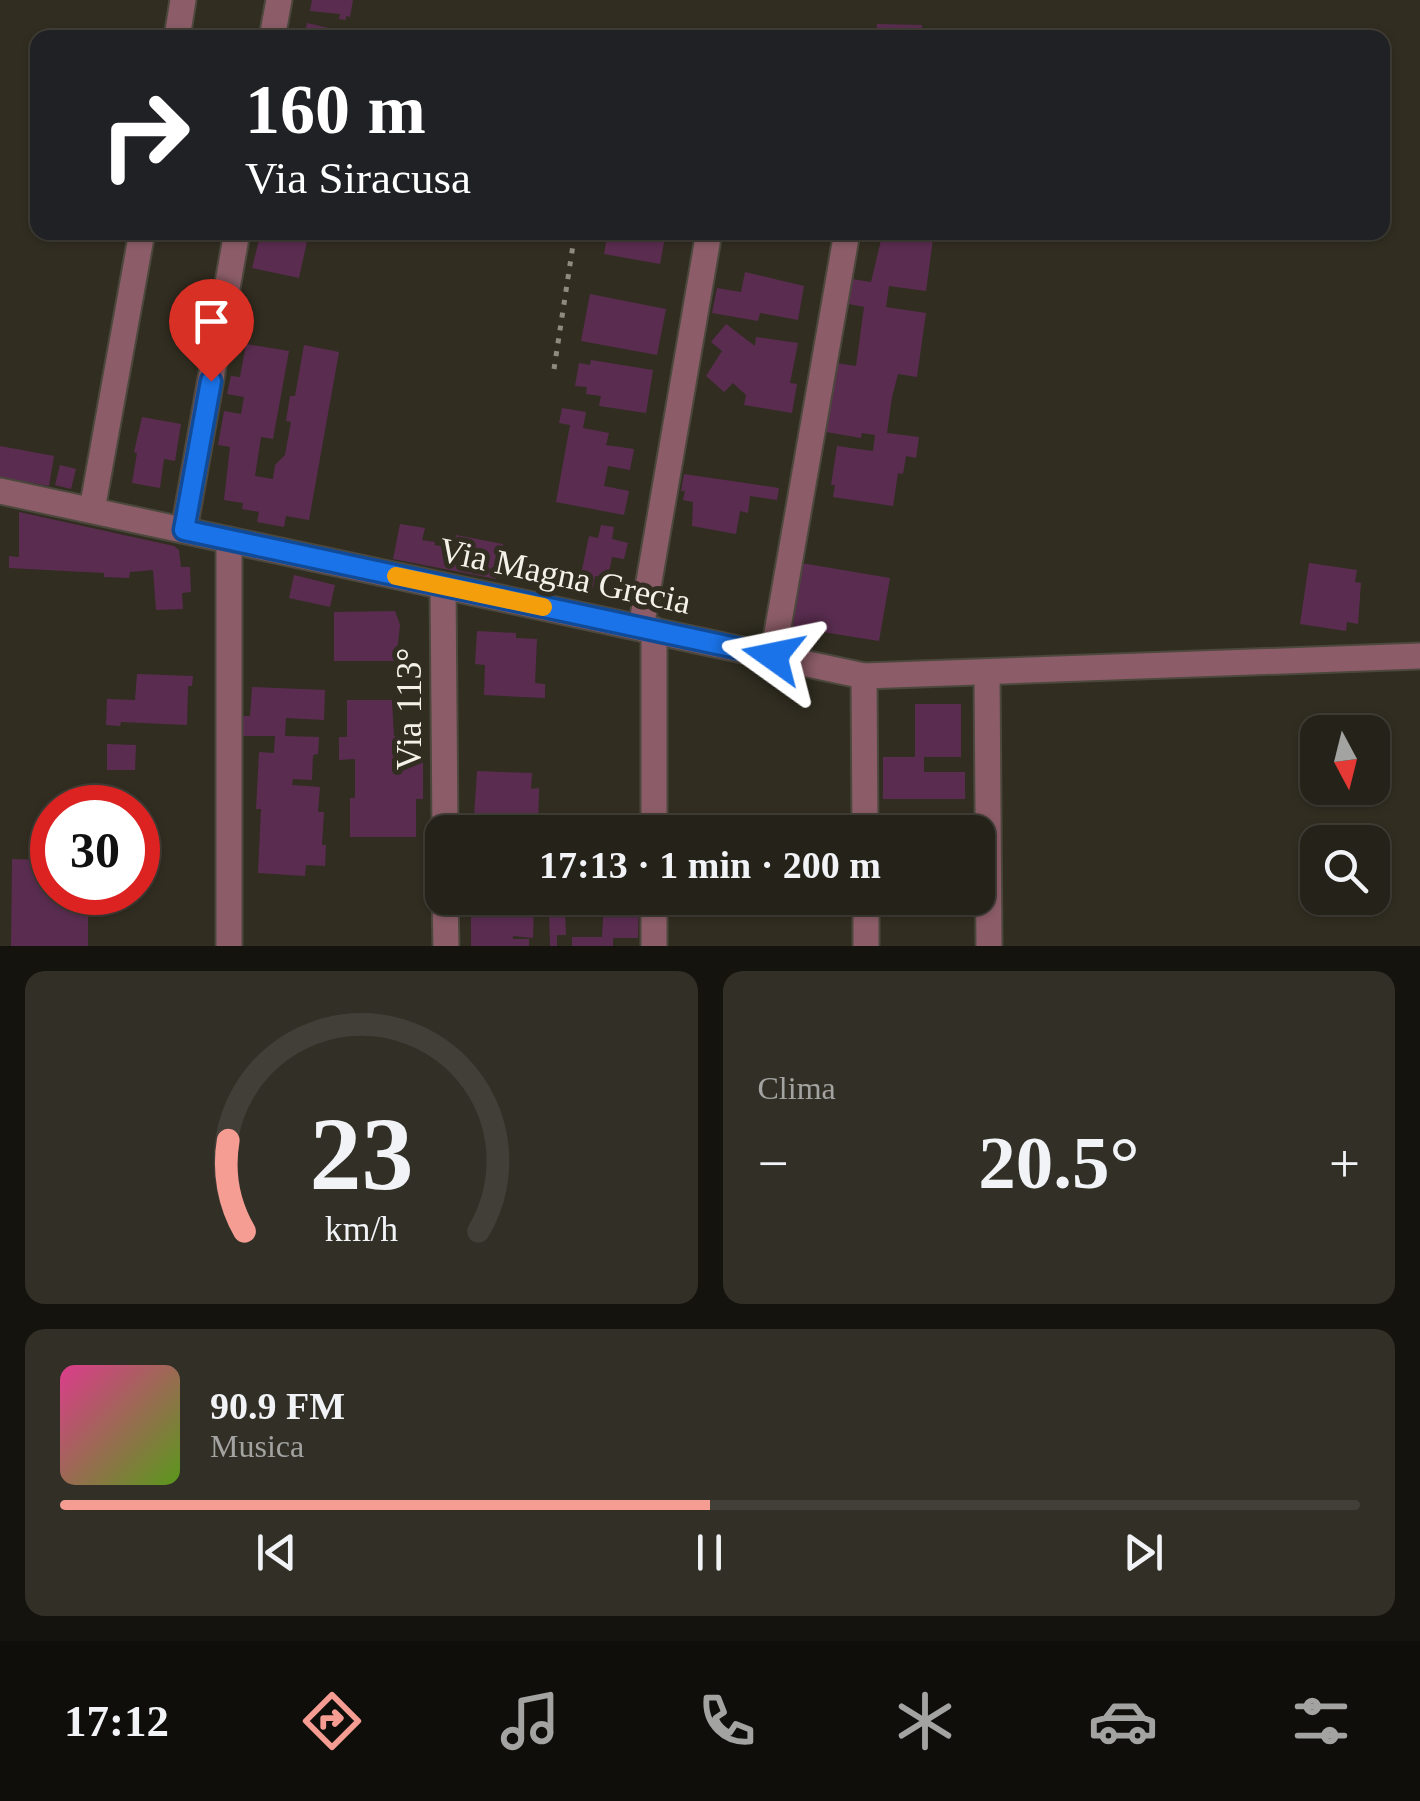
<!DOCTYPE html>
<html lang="it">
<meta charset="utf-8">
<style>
body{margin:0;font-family:"Times New Roman",serif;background:#312f26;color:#f1f3f6;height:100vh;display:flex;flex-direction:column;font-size:38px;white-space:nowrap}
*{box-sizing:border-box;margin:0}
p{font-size:32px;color:#a3a4a2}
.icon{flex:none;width:55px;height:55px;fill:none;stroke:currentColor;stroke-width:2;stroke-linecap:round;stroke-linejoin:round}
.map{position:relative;height:946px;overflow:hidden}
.drawer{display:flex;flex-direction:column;gap:25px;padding:25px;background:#14130e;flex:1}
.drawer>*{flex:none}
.hud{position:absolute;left:30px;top:30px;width:1360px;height:210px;border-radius:20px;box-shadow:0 2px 8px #0004,0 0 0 2px #423f38;background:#202124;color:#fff;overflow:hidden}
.needle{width:65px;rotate:173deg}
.controls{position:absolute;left:1300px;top:715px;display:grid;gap:20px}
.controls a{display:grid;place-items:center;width:90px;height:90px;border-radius:20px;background:#252219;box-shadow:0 2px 8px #0004,0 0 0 2px #423f38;font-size:50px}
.speed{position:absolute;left:30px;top:785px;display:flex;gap:20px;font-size:50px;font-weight:700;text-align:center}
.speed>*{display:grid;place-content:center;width:130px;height:130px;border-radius:50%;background:#252219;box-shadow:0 2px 8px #0004,0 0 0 2px #423f38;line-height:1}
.speed .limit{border:15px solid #d22;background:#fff;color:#111}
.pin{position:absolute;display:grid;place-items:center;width:85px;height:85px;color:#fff;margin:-102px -42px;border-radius:50% 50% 50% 0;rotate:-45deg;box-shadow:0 0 10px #0007}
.pin .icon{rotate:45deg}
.me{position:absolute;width:110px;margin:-55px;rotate:282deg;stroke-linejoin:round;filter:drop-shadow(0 0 8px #0008)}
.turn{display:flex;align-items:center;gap:35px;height:210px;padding:0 50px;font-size:45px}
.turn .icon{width:130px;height:130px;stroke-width:2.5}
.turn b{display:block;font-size:70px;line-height:85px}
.big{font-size:75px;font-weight:700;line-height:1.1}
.drawer .card{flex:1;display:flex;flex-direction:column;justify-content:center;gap:15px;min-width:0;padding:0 35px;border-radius:20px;background:#312f26}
.drawer .dial{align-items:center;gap:0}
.dial svg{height:260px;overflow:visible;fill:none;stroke:#423f38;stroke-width:7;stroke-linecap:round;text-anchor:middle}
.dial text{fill:#f1f3f6;stroke:none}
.song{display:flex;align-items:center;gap:30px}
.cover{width:120px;height:120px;border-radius:15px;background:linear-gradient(135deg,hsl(330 70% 55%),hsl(90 70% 35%))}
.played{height:10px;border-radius:5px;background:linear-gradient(90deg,#f59c93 50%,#423f38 50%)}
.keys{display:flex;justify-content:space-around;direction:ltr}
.heat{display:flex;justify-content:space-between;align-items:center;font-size:55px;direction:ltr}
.drawer .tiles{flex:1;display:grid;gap:25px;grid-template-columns:1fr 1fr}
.card:last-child{grid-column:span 2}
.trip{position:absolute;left:425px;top:815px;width:570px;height:100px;border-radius:20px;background:#252219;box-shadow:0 2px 8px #0004,0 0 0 2px #423f38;font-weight:700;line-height:100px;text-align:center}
.tabs{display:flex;height:160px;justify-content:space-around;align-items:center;background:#0f0e0a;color:#a3a4a2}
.tabs .icon{width:70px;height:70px}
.tabs .active{color:#f59c93}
.tabs b{font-size:45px;color:#f1f3f6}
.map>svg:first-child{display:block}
</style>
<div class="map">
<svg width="1420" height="946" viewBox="0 0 1420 946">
<rect width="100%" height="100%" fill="#312d21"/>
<g fill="#5a2d50">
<polygon points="312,0 353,0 350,17 346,16 346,20 339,19 340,14 310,11"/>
<polygon points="307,23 338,30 337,34 348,38 304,38"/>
<polygon points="877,24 922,25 921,38 876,38"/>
<polygon points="261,232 309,232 299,278 252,268"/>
<polygon points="608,232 666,232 660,264 604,254"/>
<polygon points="883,232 934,232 926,291 889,286 886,307 926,313 917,377 898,374 892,397 887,433 919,437 916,458 906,456 903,474 898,473 893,506 833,497 835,485 831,485 837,446 873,451 875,435 862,433 861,438 826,432 836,363 856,366 864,307 849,304 852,279 871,282"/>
<polygon points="745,272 804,286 798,320 760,313 758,321 712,313 717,288 741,292"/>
<polygon points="590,294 666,309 657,355 581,341"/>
<polygon points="726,324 755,346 756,337 798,343 790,383 797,384 792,413 744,405 746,395 733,383 724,392 706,376 722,351 711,342"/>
<polygon points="246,344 289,351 273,439 261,437 255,476 273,479 275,465 285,455 291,422 286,421 290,396 295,396 304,345 339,352 309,520 286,516 284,527 257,522 259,512 242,509 243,503 224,500 230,447 218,445 224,411 241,414 244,397 227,394 231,376 240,377"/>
<polygon points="591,360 653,370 646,413 599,406 601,396 586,394 587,387 575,386 579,363 590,365"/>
<polygon points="562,408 586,412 583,428 609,433 606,445 634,449 630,470 608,466 604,486 629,491 624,515 556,502 570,425 559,423"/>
<polygon points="142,417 181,424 175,461 164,459 160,488 132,483 137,453 134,452"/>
<polygon points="0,446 54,456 49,486 0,477"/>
<polygon points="60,465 76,469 71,489 55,485"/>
<polygon points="684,474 779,488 777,500 750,496 748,513 740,511 736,534 692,526 693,502 683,500 685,491 681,491"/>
<polygon points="19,512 174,546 179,550 181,567 190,567 191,592 182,593 183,609 156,610 153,570 130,572 129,578 104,577 104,573 9,568 9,556 19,557"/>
<polygon points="400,524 425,528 422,540 435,542 434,545 453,548 456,535 503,544 496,579 393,559"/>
<polygon points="601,525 614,527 612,539 628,543 624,559 612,557 608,578 595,576 593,587 579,584 589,536 598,538"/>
<polygon points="801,563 890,578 879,641 791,627"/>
<polygon points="1309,563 1357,570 1355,582 1361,583 1358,624 1347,622 1346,631 1300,624"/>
<polygon points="294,575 335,585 330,607 289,598"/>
<polygon points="395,611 400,625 396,661 334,661 334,612"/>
<polygon points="477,631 516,633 516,638 537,639 535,683 545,684 545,698 484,695 485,665 475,664"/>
<polygon points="137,674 193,676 192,686 188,686 187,725 121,722 120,726 106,725 107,699 135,700"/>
<polygon points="252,687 325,690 324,720 286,718 285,736 319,737 318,754 313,755 312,780 293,779 292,785 320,787 318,812 324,812 322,845 326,845 325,866 306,865 305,876 258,873 261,809 256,809 259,752 274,753 275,736 243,736 243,716 250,716"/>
<polygon points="347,700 392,700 394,736 400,736 400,760 423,761 423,799 416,799 416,837 350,837 350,798 355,798 355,759 339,760 339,737 347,737"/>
<polygon points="915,704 961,704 961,757 924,757 924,772 965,772 965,799 883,799 883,757 915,757"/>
<polygon points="107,744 136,745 135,770 107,770"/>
<polygon points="477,771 532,773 531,789 539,788 538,832 473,832"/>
<polygon points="12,859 52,860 52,892 88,892 88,946 11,946"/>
<polygon points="471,901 534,904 533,938 513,936 513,939 529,939 529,946 471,946"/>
<polygon points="604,903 639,905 638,938 613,938 613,946 572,946 572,937 602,937"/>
<polygon points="549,910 565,910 566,935 557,935 557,946 550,946"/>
</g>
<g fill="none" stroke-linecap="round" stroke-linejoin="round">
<defs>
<g id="minor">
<polyline points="177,38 183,0"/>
<polyline points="272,38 279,0"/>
<polyline points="0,491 864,676 1420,656"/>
<polyline points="92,510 142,232"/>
<polyline points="184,530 237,232"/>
<polyline points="443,586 445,832"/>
<polyline points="641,628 709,232"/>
<polyline points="654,630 654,832"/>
<polyline points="773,656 847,232"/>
<polyline points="987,672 989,946"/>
<polyline points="864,676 865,832"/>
<polyline points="445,898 446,946"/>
<polyline points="654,898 654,946"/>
<polyline points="866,898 866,946"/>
<polyline points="229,946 229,540"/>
</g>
</defs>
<use href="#minor" stroke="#4c483d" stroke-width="29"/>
<polyline stroke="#8f8b81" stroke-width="5" stroke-dasharray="5 8" stroke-linecap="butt" points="554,369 575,232"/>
<use href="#minor" stroke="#8c5d68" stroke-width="25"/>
</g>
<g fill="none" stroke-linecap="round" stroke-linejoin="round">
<defs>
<polyline id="route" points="211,381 184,530 773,656"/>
</defs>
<use href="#route" stroke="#114b97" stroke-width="25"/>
<use href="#route" stroke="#1a73e8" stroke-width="18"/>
<polyline stroke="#f59e0b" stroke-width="18" points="396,576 543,607"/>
</g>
<g text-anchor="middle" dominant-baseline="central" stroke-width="10" stroke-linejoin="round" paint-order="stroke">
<g font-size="35" fill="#f4f1e9" stroke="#312d21">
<text transform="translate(565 576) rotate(12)">Via Magna Grecia</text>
<text transform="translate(409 709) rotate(-90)">Via 113°</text>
</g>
</g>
</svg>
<div class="controls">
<a><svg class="needle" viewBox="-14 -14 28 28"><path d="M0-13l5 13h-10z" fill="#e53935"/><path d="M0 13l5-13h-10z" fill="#a3a4a2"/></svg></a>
<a><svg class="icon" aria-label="search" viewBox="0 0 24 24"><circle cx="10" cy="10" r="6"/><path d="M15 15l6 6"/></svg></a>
</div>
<div class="speed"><div class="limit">30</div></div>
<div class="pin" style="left:211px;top:381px;background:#d93025"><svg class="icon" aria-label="arrive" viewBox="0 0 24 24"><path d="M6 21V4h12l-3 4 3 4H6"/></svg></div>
<svg class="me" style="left:773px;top:656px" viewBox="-20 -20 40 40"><path d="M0-17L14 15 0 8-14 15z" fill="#1a73e8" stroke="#fff" stroke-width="4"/></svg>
<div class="trip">17:13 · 1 min · 200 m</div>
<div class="hud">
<div class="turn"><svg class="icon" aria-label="right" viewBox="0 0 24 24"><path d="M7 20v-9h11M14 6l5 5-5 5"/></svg><div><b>160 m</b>Via Siracusa</div></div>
</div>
</div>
<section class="drawer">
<div class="tiles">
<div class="card dial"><svg viewBox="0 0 100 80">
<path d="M14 69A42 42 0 1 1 86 69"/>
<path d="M14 69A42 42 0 0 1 9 41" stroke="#f59c93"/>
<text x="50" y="56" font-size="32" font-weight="700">23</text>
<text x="50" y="72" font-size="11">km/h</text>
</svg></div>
<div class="card"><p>Clima</p>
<div class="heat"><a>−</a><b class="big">20.5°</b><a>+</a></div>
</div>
<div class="card">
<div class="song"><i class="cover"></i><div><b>90.9 FM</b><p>Musica</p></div></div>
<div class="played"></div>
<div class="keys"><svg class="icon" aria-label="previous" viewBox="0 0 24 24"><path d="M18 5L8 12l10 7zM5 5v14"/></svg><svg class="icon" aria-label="pause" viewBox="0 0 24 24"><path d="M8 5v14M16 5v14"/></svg><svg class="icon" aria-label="next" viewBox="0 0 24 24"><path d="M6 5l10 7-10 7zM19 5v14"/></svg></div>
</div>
</div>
</section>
<nav class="tabs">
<b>17:12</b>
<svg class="icon active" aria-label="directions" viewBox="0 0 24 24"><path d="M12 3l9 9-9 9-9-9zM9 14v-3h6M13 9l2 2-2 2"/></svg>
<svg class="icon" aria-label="music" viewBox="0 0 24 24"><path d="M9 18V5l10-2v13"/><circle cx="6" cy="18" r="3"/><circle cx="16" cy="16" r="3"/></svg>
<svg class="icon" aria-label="phone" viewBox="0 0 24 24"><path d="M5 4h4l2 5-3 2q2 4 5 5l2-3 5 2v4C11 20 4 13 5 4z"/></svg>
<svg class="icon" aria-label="climate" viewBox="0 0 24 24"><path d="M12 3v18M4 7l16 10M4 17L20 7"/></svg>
<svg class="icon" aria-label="car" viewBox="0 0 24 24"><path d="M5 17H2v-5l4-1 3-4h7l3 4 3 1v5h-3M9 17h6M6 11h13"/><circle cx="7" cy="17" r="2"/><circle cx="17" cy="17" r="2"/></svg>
<svg class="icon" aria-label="filters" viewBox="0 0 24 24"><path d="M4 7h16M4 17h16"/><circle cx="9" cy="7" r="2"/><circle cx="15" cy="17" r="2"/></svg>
</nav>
